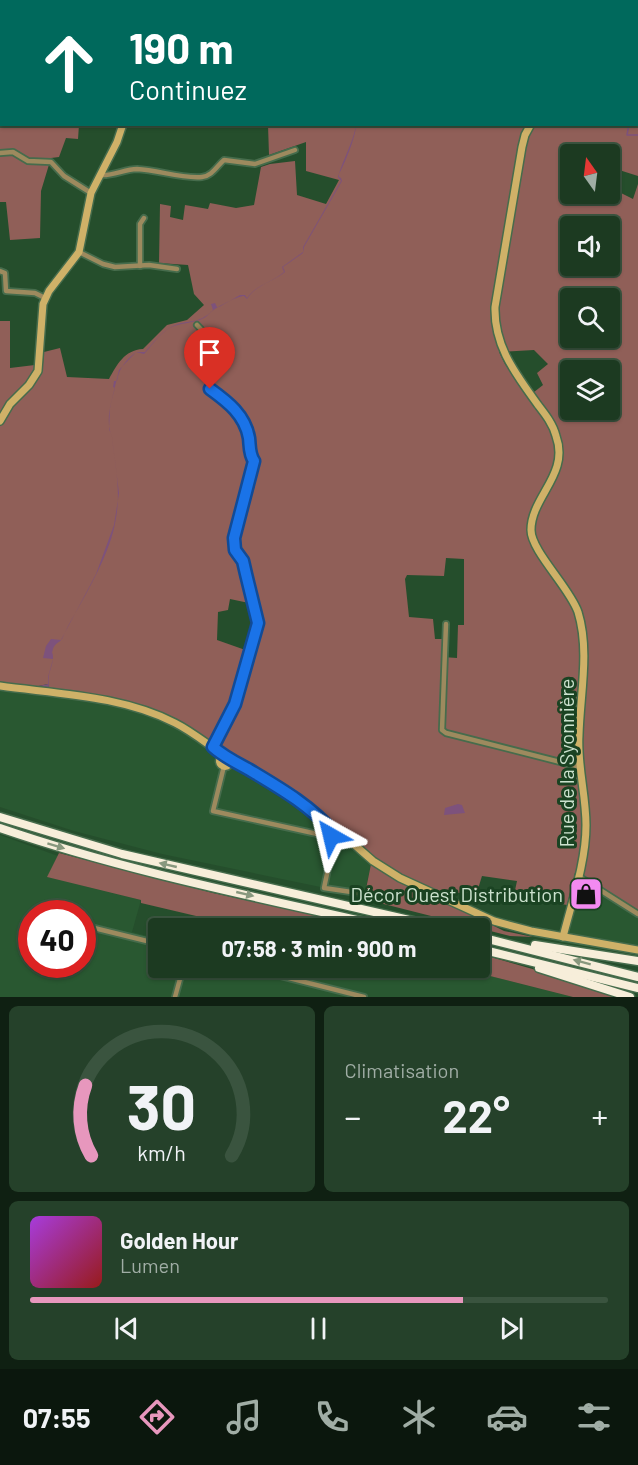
<!DOCTYPE html>
<html lang="fr">
<meta charset="utf-8">
<style>
body{margin:0;font-family:Barlow,sans-serif;background:#25412a;color:#f1f3f6;height:100vh;display:flex;flex-direction:column;font-size:22px;white-space:nowrap}
*{box-sizing:border-box;margin:0}
p{font-size:20px;color:#a0ada5}
.icon{flex:none;width:33px;height:33px;fill:none;stroke:currentColor;stroke-width:2;stroke-linecap:round;stroke-linejoin:round}
.map{position:relative;height:997px;overflow:hidden}
.side{display:flex;flex-direction:column;gap:9px;padding:9px;background:#0f2012;flex:1}
.side>*{flex:none}
.guide{position:absolute;left:0px;top:0px;width:639px;height:126px;box-shadow:0 2px 4px #0004,0 0 0 2px #3a543f;background:#00695c;color:#fff;overflow:hidden}
.needle{width:39px;rotate:346deg}
.controls{position:absolute;left:560px;top:144px;display:grid;gap:12px}
.controls a{display:grid;place-items:center;width:60px;height:60px;border-radius:6px;background:#1c3a21;box-shadow:0 2px 4px #0004,0 0 0 2px #3a543f;font-size:30px}
.speed{position:absolute;left:18px;top:900px;display:flex;gap:12px;font-size:30px;font-weight:700;text-align:center}
.speed>*{display:grid;place-content:center;width:78px;height:78px;border-radius:50%;background:#1c3a21;box-shadow:0 2px 4px #0004,0 0 0 2px #3a543f;line-height:1}
.speed .limit{border:9px solid #d22;background:#fff;color:#111}
.pin{position:absolute;display:grid;place-items:center;width:51px;height:51px;color:#fff;margin:-62px -26px;border-radius:50% 50% 50% 0;rotate:-45deg;box-shadow:0 0 6px #0007}
.pin .icon{rotate:45deg}
.me{position:absolute;width:66px;margin:-33px;rotate:323deg;stroke-linejoin:round;filter:drop-shadow(0 0 4px #0008)}
.turn{display:flex;align-items:center;gap:21px;height:126px;padding:0 30px;font-size:27px}
.turn .icon{width:78px;height:78px;stroke-width:2.5}
.turn b{display:block;font-size:42px;line-height:51px}
.big{font-size:45px;font-weight:700;line-height:1.1}
.side .widget{flex:1;display:flex;flex-direction:column;justify-content:center;gap:9px;min-width:0;padding:0 21px;border-radius:9px;background:#25412a}
.side .dial{align-items:center;gap:0}
.dial svg{height:156px;overflow:visible;fill:none;stroke:#3a543f;stroke-width:7;stroke-linecap:round;text-anchor:middle}
.dial text{fill:#f1f3f6;stroke:none}
.song{display:flex;align-items:center;gap:18px}
.cover{width:72px;height:72px;border-radius:9px;background:linear-gradient(135deg,hsl(280 70% 55%),hsl(0 70% 35%))}
.played{height:6px;border-radius:3px;background:linear-gradient(90deg,#e797bd 75%,#3a543f 75%)}
.keys{display:flex;justify-content:space-around;direction:ltr}
.heat{display:flex;justify-content:space-between;align-items:center;font-size:33px;direction:ltr}
.side .tiles{flex:1;display:grid;gap:9px;grid-template-columns:1fr 1fr}
.widget:last-child{grid-column:span 2}
.trip{position:absolute;left:148px;top:918px;width:342px;height:60px;border-radius:6px;background:#1c3a21;box-shadow:0 2px 4px #0004,0 0 0 2px #3a543f;font-weight:700;line-height:60px;text-align:center}
.dock{display:flex;height:96px;justify-content:space-around;align-items:center;background:#0b170d;color:#a0ada5}
.dock .icon{width:42px;height:42px}
.dock .current{color:#e797bd}
.dock b{font-size:27px;color:#f1f3f6}
.map>svg:first-child{display:block}
</style>
<div class="map">
<svg width="638" height="997" viewBox="0 0 638 997">
<rect width="100%" height="100%" fill="#254e2c"/>
<g fill="#295831" fill-rule="evenodd">
<polygon points="0,683 114,700 195,733 288,790 375,857 371,864 364,896 162,854 74,831 0,807"/>
<path d="M0,835L58,856L48,877L141,900L132,932L159,939V968H406L451,978L458,968L573,997H0ZM32,914H82V964H32Z"/>
<polygon points="575,873 638,910 638,955 559,942"/>
<polygon points="195,916 247,928 192,928"/>
</g>
<g fill="#905f58" fill-rule="evenodd">
<polygon points="0,0 482,0 483,1 2,2 2,124 79,125 78,139 66,138 59,157 51,158 41,191 40,238 10,240 6,202 0,202"/>
<path d="M638,66V176L616,169L615,163L609,161V154H570V194H609V187L633,199L638,184V910L575,873L567,905L514,895L517,881L482,876L477,892L458,893L450,904L504,931L533,937L510,936L364,899L371,864L375,857L288,790L243,761L170,718L49,689L48,684L34,687L0,683V321H10V368L43,364L44,352L60,348L67,377L109,379C117,365 124,350 143,349L167,325L187,320L204,305L194,294L188,265L159,263L160,204L171,206L170,217L183,220L185,205L208,209L210,203L236,208L254,205L261,167L270,164L295,161L297,195L326,204L339,180L306,171V142L269,155L268,125L638,124ZM570,226H609V266H570ZM570,298H609V338H570ZM534,350L548,364L537,373L543,385L529,396L505,364L499,352ZM570,370H609V410H570ZM446,558L464,559V625H458L457,658L443,657V639H435L433,619L409,617L405,579L407,575L444,576ZM230,599L258,605V617L251,652L217,640L218,612L228,610Z"/>
<polygon points="59,853 213,893 374,928 247,928 141,903 141,900 47,877"/>
<polygon points="480,954 543,972 620,997 573,997 458,968 451,978 406,968 480,968"/>
</g>
<g fill="#7d527c">
<path d="M356,125C356,136 345,163 339,174V177L341,178L342,181L304,247L303,253L283,267L285,272C271,283 257,284 247,299L244,296C238,296 221,305 215,309C211,311 208,316 204,318C193,324 179,322 168,329C159,335 152,345 145,353L144,354L136,352L119,370L110,407L109,429L112,437C115,465 121,490 116,518C111,553 85,596 68,626C66,630 64,635 62,639C59,643 55,643 53,649C51,657 53,649 53,658C53,663 50,670 49,675C48,680 49,684 49,689L34,687L48,684V677L53,659L43,658L46,646L51,639L61,640L96,574L114,525L119,493L112,437C105,421 111,403 115,388L113,387L114,381H117C119,368 126,360 136,352H145C154,342 164,328 178,324C193,320 200,323 213,310L211,304L215,303L217,307H219L240,295H245L247,298C257,284 271,283 284,272L282,267L303,252V247L341,181L338,177C343,159 353,143 356,125Z"/>
<polygon points="458,804 462,805 465,813 444,815 445,808"/>
</g>
<g fill="none" stroke-linecap="round" stroke-linejoin="round">
<polyline stroke="#7d527c" stroke-width="1.5" points="629,124 627,135 638,135"/>
<defs>
<g id="street">
<polyline points="0,153 13,152 28,161 51,162 64,176 91,193"/>
<path d="M101,175C113,176 125,169 137,169C159,170 181,179 202,177C212,176 217,166 224,160L255,164L295,150"/>
<polyline points="79,252 103,264 115,267 149,265 177,269"/>
<polyline points="140,266 140,224 144,218"/>
<polyline points="0,271 5,273 6,291 35,293 45,298"/>
<path d="M197,325L216,345L210,389C228,402 245,415 249,438C250,446 249,454 254,461L234,538L235,550L243,562L246,574L258,623L235,704L213,747"/>
<polyline points="446,624 442,730 446,733 580,767"/>
<polyline points="224,766 213,811 331,837"/>
<polyline points="334,841 324,888 365,894"/>
<polyline points="578,876 638,914"/>
<polyline points="82,925 159,944"/>
<polyline points="249,968 364,997"/>
<polyline points="175,997 183,968"/>
</g>
<g id="secondary">
<polyline points="94,0 95,2"/>
<polyline points="564,0 564,2"/>
<path d="M531,124L525,135L522,147L495,307C494,347 516,374 538,405C545,414 553,424 556,436C570,474 531,497 531,530C531,551 570,588 578,612C590,651 580,695 579,735C577,765 586,795 586,825C586,862 572,901 563,937"/>
<polyline points="0,421 10,404 29,385 38,371 43,304 49,291 79,252 91,193 117,142 123,124"/>
<path d="M0,686C58,694 123,696 175,723C193,732 208,745 225,756"/>
<circle cx="225" cy="761" r="5.5"/>
<path d="M229,759C266,779 306,800 333,833"/>
<circle cx="336" cy="836" r="4.5"/>
<polyline points="340,837 349,840 373,861 400,878 494,921 531,931 638,950"/>
</g>
<g id="highway">
<polyline points="0,817 122,854 444,928"/>
<path d="M0,828C128,872 262,898 393,928"/>
<polyline points="480,937 638,977"/>
<polyline points="535,945 638,961"/>
<polyline points="480,949 638,988"/>
<polyline points="539,968 630,997"/>
</g>
</defs>
<use href="#street" stroke="#466c4c" stroke-width="8"/>
<use href="#secondary" stroke="#466c4c" stroke-width="10"/>
<use href="#highway" stroke="#466c4c" stroke-width="11"/>
<use href="#street" stroke="#9d8a5e" stroke-width="4.5"/>
<use href="#secondary" stroke="#cfb168" stroke-width="7"/>
<use href="#highway" stroke="#f7eeda" stroke-width="8"/>
</g>
<defs><path id="oneway-solid" d="M-6-.8H1V-3.2L6.5 0L1 3.2V.8H-6Z" transform="scale(1.5)"/></defs>
<g fill="#88987e">
<use href="#oneway-solid" transform="translate(56 846) rotate(17)"/>
<use href="#oneway-solid" transform="translate(168 865) rotate(-167)"/>
<use href="#oneway-solid" transform="translate(245 894) rotate(13)"/>
<use href="#oneway-solid" transform="translate(582 962) rotate(-165)"/>
</g>
<g fill="none" stroke-linecap="round" stroke-linejoin="round">
<defs>
<path id="route" d="M210,389C228,402 245,415 249,438C250,446 249,454 254,461L234,538L235,550L243,561L246,574L258,623L235,704L213,747C223,756 235,762 248,769C278,787 310,805 333,832L331,836"/>
</defs>
<use href="#route" stroke="#114b97" stroke-width="15"/>
<use href="#route" stroke="#1a73e8" stroke-width="10"/>
</g>
<defs>
<symbol id="shop-square" viewBox="-11 -11 22 22"><rect x="-9" y="-9" width="18" height="18" rx="4" fill="#f38af1" stroke="#1a4322"/><path d="M-5-2.5h2.3a2.7 3.5 0 0 1 5.4 0H5L5.5 6h-11ZM-1.5-2.5h3a1.5 2.3 0 0 0-3 0Z" fill="#111"/></symbol>
</defs>
<g fill-rule="evenodd">
<use href="#shop-square" x="567" y="875" width="38" height="38"/>
</g>
<g text-anchor="middle" dominant-baseline="central" stroke-width="6" stroke-linejoin="round" paint-order="stroke">
<g font-size="20" fill="#cce2ce" stroke="#1a4322">
<text transform="translate(566 763) rotate(-90)">Rue de la Syonnière</text>
</g>
<g font-size="20" fill="#cce2ce" stroke="#1a4322" text-anchor="end">
<text x="563" y="894">Décor Ouest Distribution</text>
</g>
</g>
</svg>
<div class="controls">
<a><svg class="needle" viewBox="-14 -14 28 28"><path d="M0-13l5 13h-10z" fill="#e53935"/><path d="M0 13l5-13h-10z" fill="#a0ada5"/></svg></a>
<a><svg class="icon" aria-label="sound" viewBox="0 0 24 24"><path d="M4 9h4l5-4v14l-5-4H4zM17 9q2 3 0 6"/></svg></a>
<a><svg class="icon" aria-label="search" viewBox="0 0 24 24"><circle cx="10" cy="10" r="6"/><path d="M15 15l6 6"/></svg></a>
<a><svg class="icon" aria-label="layers" viewBox="0 0 24 24"><path d="M12 4l9 5-9 5-9-5zM3 14l9 5 9-5"/></svg></a>
</div>
<div class="speed"><div class="limit">40</div></div>
<div class="pin" style="left:210px;top:389px;background:#d93025"><svg class="icon" aria-label="arrive" viewBox="0 0 24 24"><path d="M6 21V4h12l-3 4 3 4H6"/></svg></div>
<svg class="me" style="left:331px;top:836px" viewBox="-20 -20 40 40"><path d="M0-17L14 15 0 8-14 15z" fill="#1a73e8" stroke="#fff" stroke-width="4"/></svg>
<div class="trip">07:58 · 3 min · 900 m</div>
<div class="guide">
<div class="turn"><svg class="icon" aria-label="ahead" viewBox="0 0 24 24"><path d="M12 20V5M6 11l6-6 6 6"/></svg><div><b>190 m</b>Continuez</div></div>
</div>
</div>
<section class="side">
<div class="tiles">
<div class="widget dial"><svg viewBox="0 0 100 80">
<path d="M14 69A42 42 0 1 1 86 69"/>
<path d="M14 69A42 42 0 0 1 11 33" stroke="#e797bd"/>
<text x="50" y="56" font-size="32" font-weight="700">30</text>
<text x="50" y="72" font-size="11">km/h</text>
</svg></div>
<div class="widget"><p>Climatisation</p>
<div class="heat"><a>−</a><b class="big">22°</b><a>+</a></div>
</div>
<div class="widget">
<div class="song"><i class="cover"></i><div><b>Golden Hour</b><p>Lumen</p></div></div>
<div class="played"></div>
<div class="keys"><svg class="icon" aria-label="previous" viewBox="0 0 24 24"><path d="M18 5L8 12l10 7zM5 5v14"/></svg><svg class="icon" aria-label="pause" viewBox="0 0 24 24"><path d="M8 5v14M16 5v14"/></svg><svg class="icon" aria-label="next" viewBox="0 0 24 24"><path d="M6 5l10 7-10 7zM19 5v14"/></svg></div>
</div>
</div>
</section>
<nav class="dock">
<b>07:55</b>
<svg class="icon current" aria-label="directions" viewBox="0 0 24 24"><path d="M12 3l9 9-9 9-9-9zM9 14v-3h6M13 9l2 2-2 2"/></svg>
<svg class="icon" aria-label="music" viewBox="0 0 24 24"><path d="M9 18V5l10-2v13"/><circle cx="6" cy="18" r="3"/><circle cx="16" cy="16" r="3"/></svg>
<svg class="icon" aria-label="phone" viewBox="0 0 24 24"><path d="M5 4h4l2 5-3 2q2 4 5 5l2-3 5 2v4C11 20 4 13 5 4z"/></svg>
<svg class="icon" aria-label="climate" viewBox="0 0 24 24"><path d="M12 3v18M4 7l16 10M4 17L20 7"/></svg>
<svg class="icon" aria-label="car" viewBox="0 0 24 24"><path d="M5 17H2v-5l4-1 3-4h7l3 4 3 1v5h-3M9 17h6M6 11h13"/><circle cx="7" cy="17" r="2"/><circle cx="17" cy="17" r="2"/></svg>
<svg class="icon" aria-label="filters" viewBox="0 0 24 24"><path d="M4 7h16M4 17h16"/><circle cx="9" cy="7" r="2"/><circle cx="15" cy="17" r="2"/></svg>
</nav>
